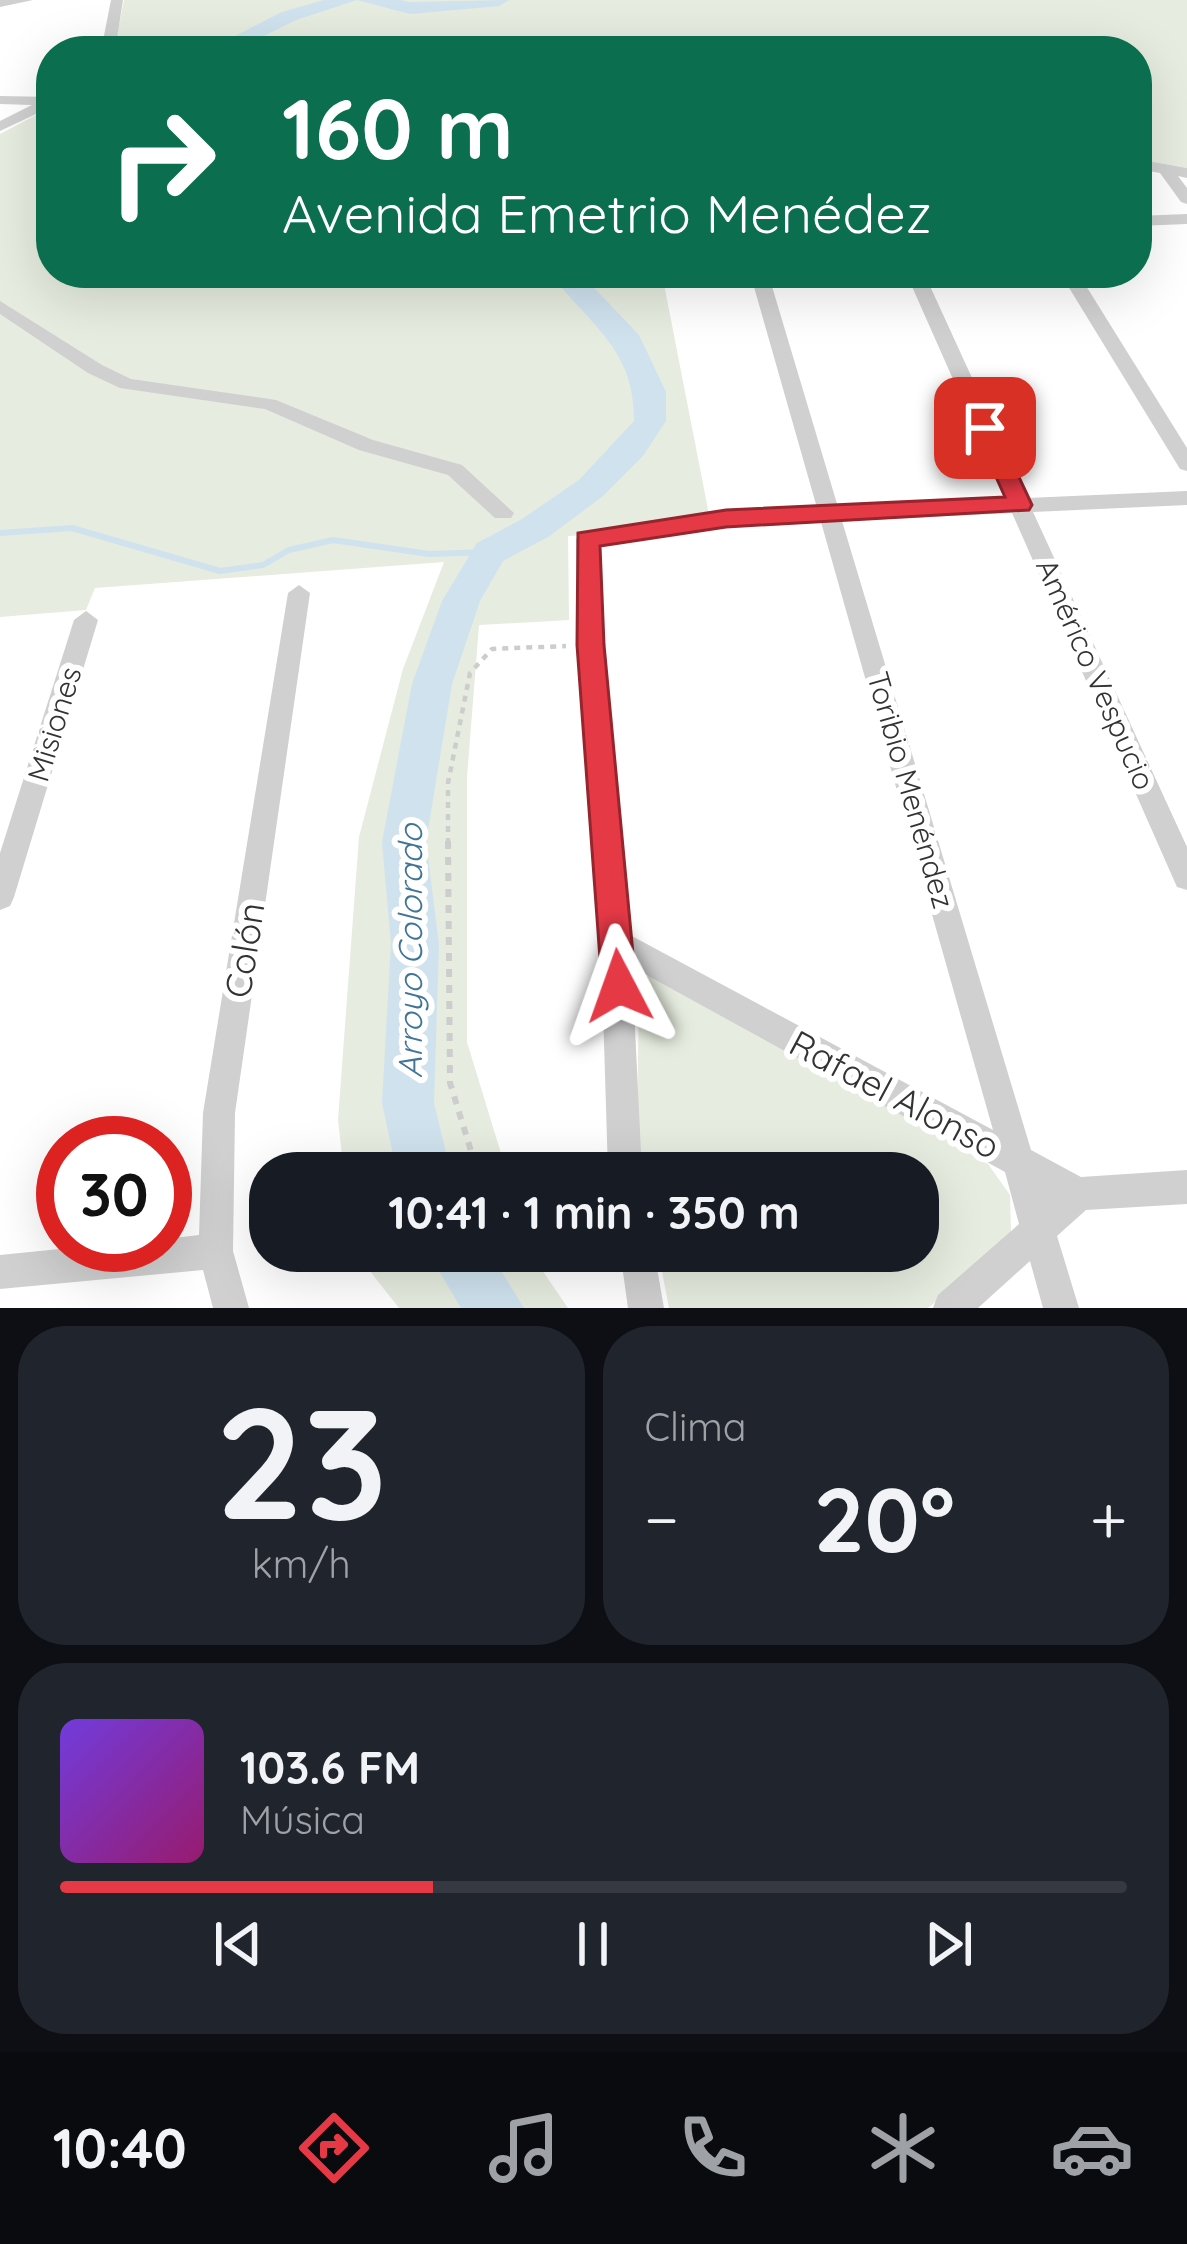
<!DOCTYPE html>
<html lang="es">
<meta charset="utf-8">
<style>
body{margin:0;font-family:Quicksand,sans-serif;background:#20242c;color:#f1f3f6;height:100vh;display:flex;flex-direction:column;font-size:45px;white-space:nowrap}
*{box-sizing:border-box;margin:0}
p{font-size:39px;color:#9ea1a6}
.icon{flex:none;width:66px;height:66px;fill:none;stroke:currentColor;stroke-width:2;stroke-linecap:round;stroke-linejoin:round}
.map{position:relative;height:1308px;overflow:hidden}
.panel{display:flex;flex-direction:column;gap:18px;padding:18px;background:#0d0f14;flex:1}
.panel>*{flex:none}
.banner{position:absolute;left:36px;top:36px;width:1116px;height:252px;border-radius:48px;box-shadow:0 12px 48px #0002;background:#0b6e4f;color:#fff;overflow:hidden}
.speed{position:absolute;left:36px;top:1116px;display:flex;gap:24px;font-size:60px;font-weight:700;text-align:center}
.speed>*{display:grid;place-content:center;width:156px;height:156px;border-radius:50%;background:#171b24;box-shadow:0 12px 48px #0002;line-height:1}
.speed .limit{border:18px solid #d22;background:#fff;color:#111}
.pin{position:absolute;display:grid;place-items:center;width:102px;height:102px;color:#fff;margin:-51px;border-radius:24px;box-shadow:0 6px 18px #0006}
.me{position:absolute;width:132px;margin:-66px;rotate:356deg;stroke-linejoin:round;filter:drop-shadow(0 0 9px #0008)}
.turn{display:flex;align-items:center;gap:42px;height:252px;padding:0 48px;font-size:54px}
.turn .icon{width:156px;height:156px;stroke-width:2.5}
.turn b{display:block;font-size:84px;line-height:102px}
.big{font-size:90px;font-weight:700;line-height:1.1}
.panel .card{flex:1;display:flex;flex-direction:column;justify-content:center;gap:18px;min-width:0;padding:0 42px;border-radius:48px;background:#20242c}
.panel .dial{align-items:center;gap:0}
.dial b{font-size:156px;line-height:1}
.song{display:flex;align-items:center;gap:36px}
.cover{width:144px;height:144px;border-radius:18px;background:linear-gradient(135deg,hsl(260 70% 55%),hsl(320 70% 35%))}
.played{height:12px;border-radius:6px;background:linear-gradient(90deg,#e63946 35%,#363941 35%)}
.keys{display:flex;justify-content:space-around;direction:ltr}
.heat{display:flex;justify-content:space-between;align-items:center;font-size:66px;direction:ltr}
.panel .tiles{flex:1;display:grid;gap:18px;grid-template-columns:1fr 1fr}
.card:last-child{grid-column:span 2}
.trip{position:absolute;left:249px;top:1152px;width:690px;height:120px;border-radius:48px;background:#171b24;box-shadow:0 12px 48px #0002;font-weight:700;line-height:120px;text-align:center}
.tab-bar{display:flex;height:192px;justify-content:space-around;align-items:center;background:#090b0e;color:#9ea1a6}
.tab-bar .icon{width:84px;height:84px}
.tab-bar .active{color:#e63946}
.tab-bar b{font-size:54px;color:#f1f3f6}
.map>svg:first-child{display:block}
</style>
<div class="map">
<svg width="1187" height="1308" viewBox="0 0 1187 1308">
<rect width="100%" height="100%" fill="#fff"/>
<g fill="#e6ecdf">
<polygon points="124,0 1187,0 1187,168 1137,159 1137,51 114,51"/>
<polygon points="51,107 51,273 591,273 598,287 664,284 712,530 568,536 569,620 479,625 467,777 467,1042 507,1173 344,1173 338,1120 359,837 403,669 444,562 95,588 86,610 0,617 0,134"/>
<polygon points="654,972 988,1164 1010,1195 1011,1232 994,1254 928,1308 669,1308 658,1251 918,1251 918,1173 643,1173 637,1142 639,982"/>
<polygon points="354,1251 529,1251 568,1308 399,1308"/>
</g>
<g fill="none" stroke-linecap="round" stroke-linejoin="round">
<polyline stroke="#cfe2ee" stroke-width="6" points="0,533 72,528 220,571 263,565 289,550 333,540 429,554 490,552"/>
<g fill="#cfe2ee" fill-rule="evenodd">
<polygon points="324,0 400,0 410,2 509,0 499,6 410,14 357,0 296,20 234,51 206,51 282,12"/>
<path d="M550,273H580L639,335L666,392V421L643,456L603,496L548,537L503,561L480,601L452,684L426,842L439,944L434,1103L451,1173H397L382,1103L391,944L382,842L412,684L442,601L477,543L522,519L579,480L634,421C635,348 589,325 550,273Z"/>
<polygon points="427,1251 489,1251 524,1308 461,1308"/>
</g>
<polyline stroke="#cdcdcd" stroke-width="4.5" stroke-dasharray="6 6" stroke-linecap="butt" points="448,844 448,783 470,673 492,649 566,646"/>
<g stroke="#cdcdcd" stroke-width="6" stroke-dasharray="8 8" stroke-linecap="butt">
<polyline points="448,841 450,1083 471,1151 497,1173"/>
<polyline points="543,1173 600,1153"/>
</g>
<g fill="#d0d0d0" fill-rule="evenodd">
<polygon points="0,0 33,0 0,7"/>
<polygon points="111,0 123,0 115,51 101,51"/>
<polygon points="0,96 51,97 51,107 0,131 0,121 32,105 0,104"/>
<polygon points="1137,159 1187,168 1187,178 1178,176 1187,188 1187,204 1181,202 1160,173 1137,169"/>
<polygon points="1187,214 1187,224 1137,226 1137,216"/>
<path d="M750,273H768L838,507L1006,499L906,273H924L1027,498L1187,491V505L1033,512L1187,847V890L1177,887L1173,878L1012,513L842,521L1031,1150L1081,1177L1187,1170V1204L1086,1210L1057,1236L1079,1308H1043L1030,1261L978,1308H933L938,1295L1019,1224L1005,1172L632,967L642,1173H608L601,943L578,645L576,539L587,531L726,512L817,508ZM821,522L993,1130L630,935L602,645L598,545L726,526Z"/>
<polygon points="1060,273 1078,273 1187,448 1187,471 1180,469"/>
<polygon points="0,301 102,365 131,379 276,400 373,440 462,465 514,513 511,518 495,518 448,475 359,450 265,409 120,388 88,373 0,314"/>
<polygon points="299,585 310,593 235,1113 233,1251 249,1308 213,1308 203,1270 0,1289 0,1255 99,1245 165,1245 165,1239 199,1235 203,1113 288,593"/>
<polygon points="86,611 98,620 14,897 10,906 0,910 0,853 74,620"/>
<polygon points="620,1251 654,1251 664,1308 628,1308"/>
</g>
</g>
<polygon fill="#e63946" stroke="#96252e" stroke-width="3" points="985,420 996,428 1032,505 1029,510 726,527 600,546 604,645 636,986 631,997 619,1002 607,997 602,986 577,645 578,533 726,510 1005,497 974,428"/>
<g text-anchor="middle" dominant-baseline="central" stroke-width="12" stroke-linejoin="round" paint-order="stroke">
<g font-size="30" fill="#333" stroke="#fff">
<text transform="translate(1096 674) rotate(66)">Américo Vespucio</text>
<text transform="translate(54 724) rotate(-73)">Misiones</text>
<text transform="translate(911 790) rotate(74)">Toribio Menéndez</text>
</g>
<g font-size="33" font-style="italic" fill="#3f7597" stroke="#fff">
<text transform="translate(409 951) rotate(-90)">Arroyo Colorado</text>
</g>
<g font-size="36" fill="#333" stroke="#fff">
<text transform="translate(244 950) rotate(-81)">Colón</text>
<text transform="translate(895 1094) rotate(28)">Rafael Alonso</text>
</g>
</g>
</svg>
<div class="speed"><div class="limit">30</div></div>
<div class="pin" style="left:985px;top:428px;background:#d93025"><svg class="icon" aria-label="arrive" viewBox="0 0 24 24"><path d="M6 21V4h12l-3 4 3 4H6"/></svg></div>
<svg class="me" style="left:619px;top:986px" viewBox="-20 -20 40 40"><path d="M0-17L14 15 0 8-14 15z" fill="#e63946" stroke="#fff" stroke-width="4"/></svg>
<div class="trip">10:41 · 1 min · 350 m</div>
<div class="banner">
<div class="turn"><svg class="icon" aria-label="right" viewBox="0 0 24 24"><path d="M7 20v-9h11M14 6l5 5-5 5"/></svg><div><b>160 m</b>Avenida Emetrio Menédez</div></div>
</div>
</div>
<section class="panel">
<div class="tiles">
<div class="card dial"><b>23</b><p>km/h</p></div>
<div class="card"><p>Clima</p>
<div class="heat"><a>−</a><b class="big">20°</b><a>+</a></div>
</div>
<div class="card">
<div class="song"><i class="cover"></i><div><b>103.6 FM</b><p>Música</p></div></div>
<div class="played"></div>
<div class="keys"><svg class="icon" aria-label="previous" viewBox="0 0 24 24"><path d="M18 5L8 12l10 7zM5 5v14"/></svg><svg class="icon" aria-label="pause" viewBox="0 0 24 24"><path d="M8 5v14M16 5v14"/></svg><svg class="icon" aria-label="next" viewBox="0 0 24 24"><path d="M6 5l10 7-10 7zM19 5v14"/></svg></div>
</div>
</div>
</section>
<nav class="tab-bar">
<b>10:40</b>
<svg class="icon active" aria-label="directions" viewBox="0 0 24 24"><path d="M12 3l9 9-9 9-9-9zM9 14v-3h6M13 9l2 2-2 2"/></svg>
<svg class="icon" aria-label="music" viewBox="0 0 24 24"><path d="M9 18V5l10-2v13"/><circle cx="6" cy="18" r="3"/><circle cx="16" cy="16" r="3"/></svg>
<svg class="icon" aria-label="phone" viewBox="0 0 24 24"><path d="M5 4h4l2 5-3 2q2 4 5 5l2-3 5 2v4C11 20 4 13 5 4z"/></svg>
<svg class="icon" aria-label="climate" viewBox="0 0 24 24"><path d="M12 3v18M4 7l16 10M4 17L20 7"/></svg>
<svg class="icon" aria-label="car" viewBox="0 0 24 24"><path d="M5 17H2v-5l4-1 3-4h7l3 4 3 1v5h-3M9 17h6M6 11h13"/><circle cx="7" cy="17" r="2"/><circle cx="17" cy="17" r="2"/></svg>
</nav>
